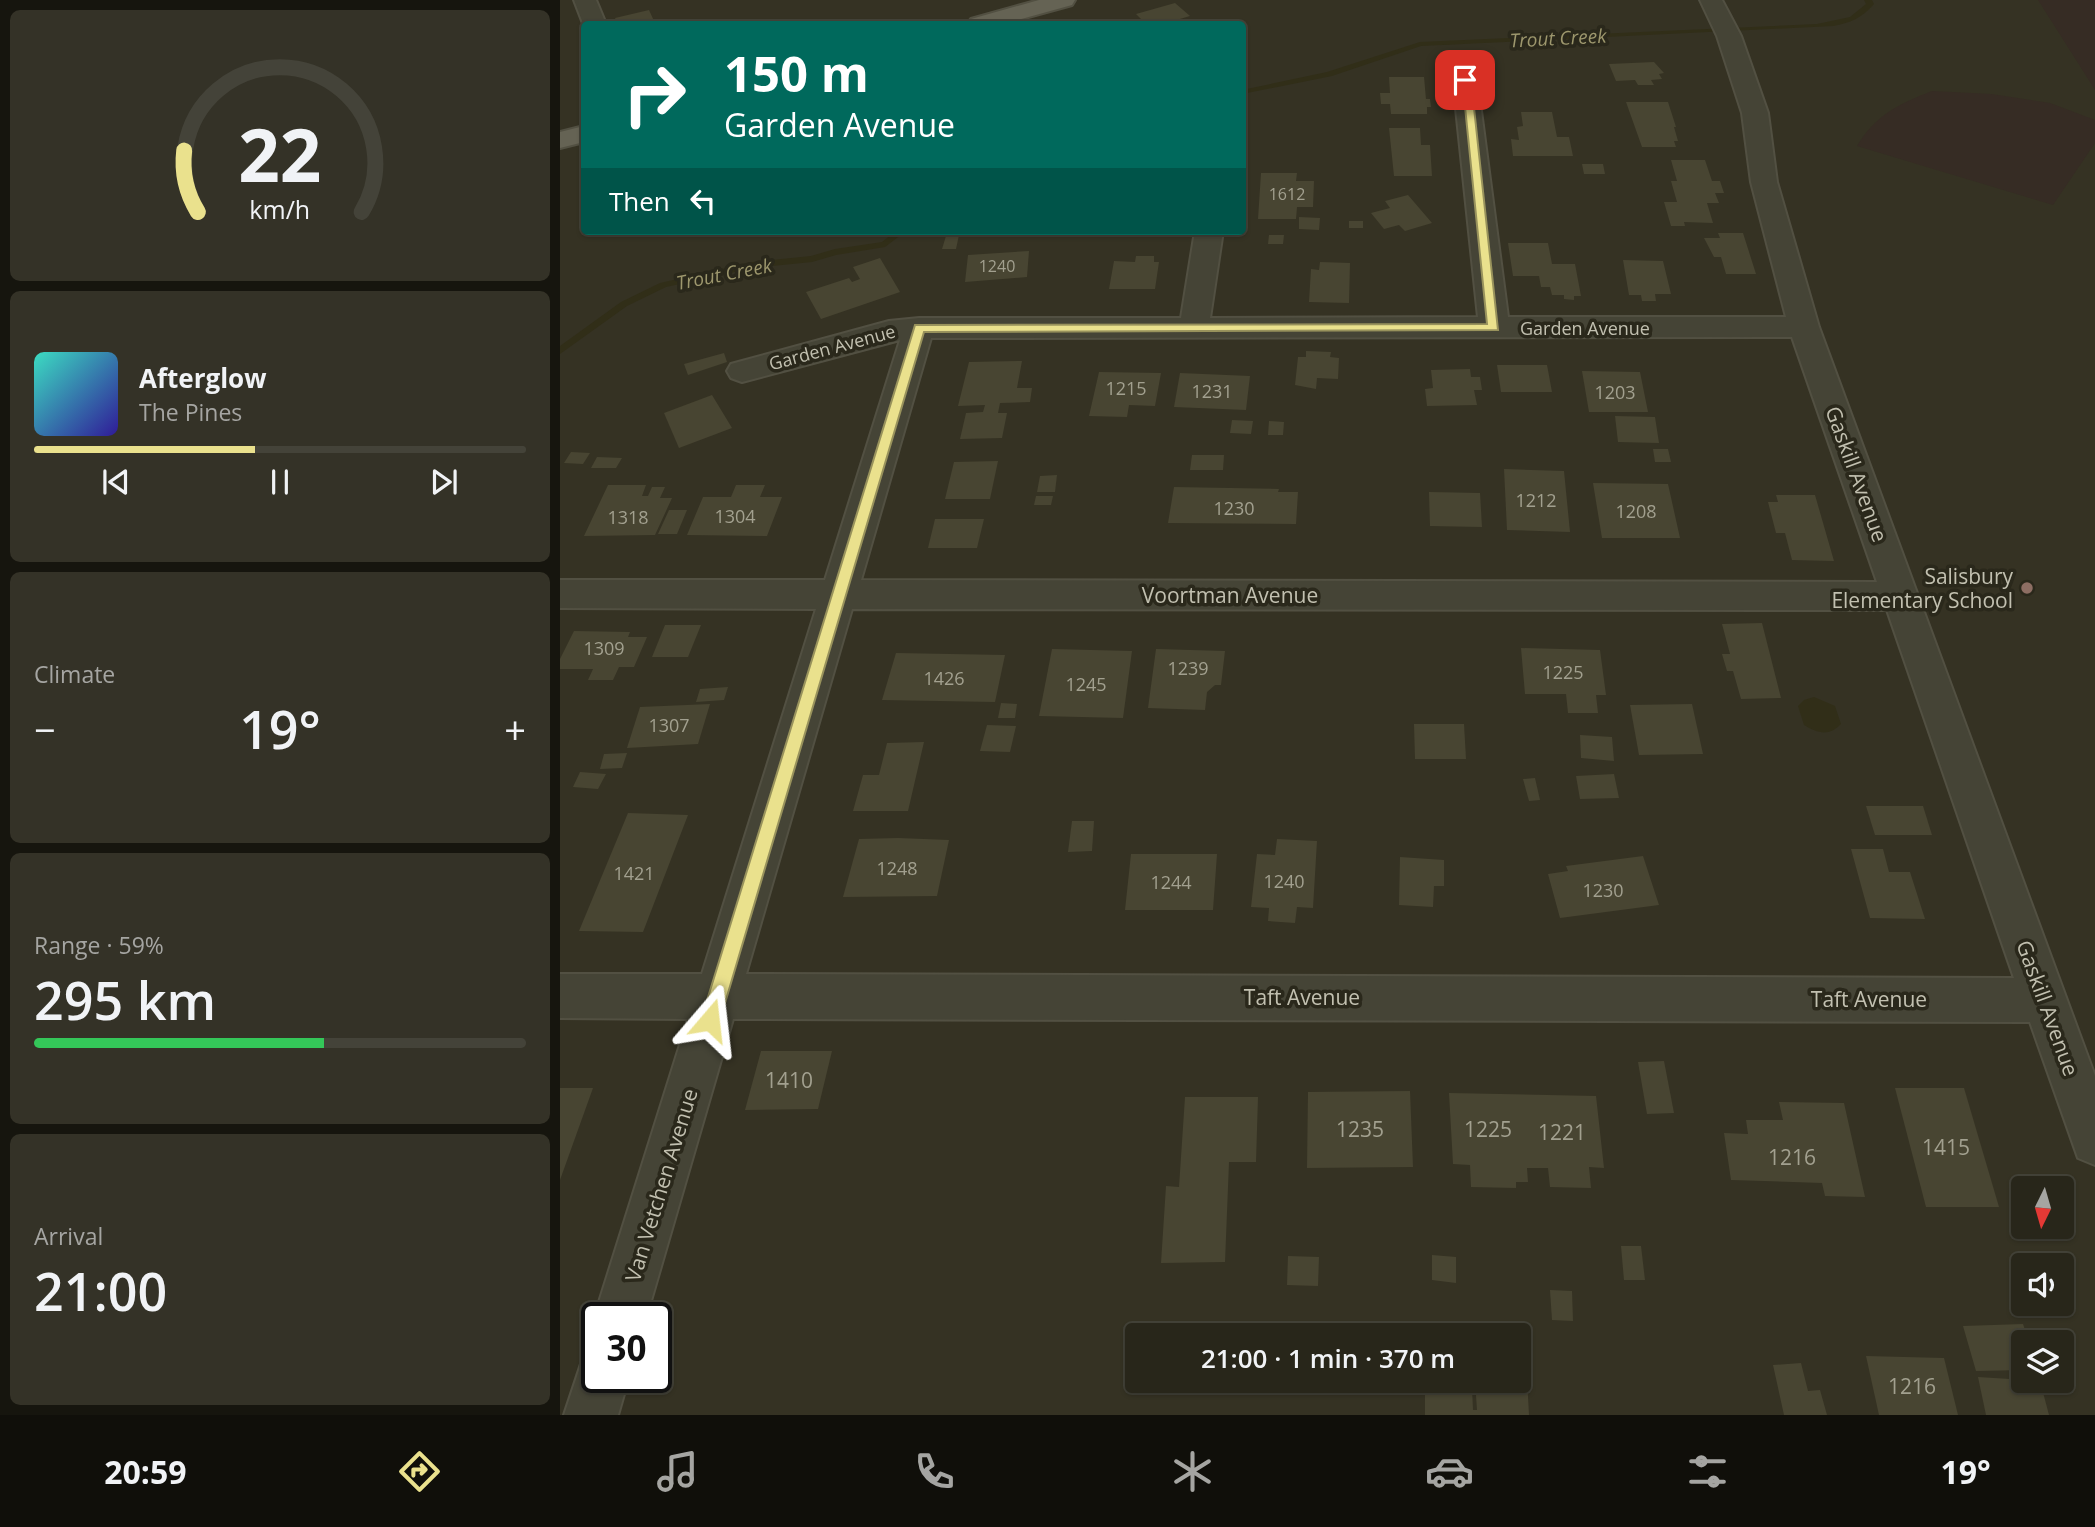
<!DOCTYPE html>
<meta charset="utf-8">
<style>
body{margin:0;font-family:"Open Sans",sans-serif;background:#343227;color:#f1f3f6;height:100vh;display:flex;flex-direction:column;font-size:26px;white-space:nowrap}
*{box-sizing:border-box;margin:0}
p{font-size:23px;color:#a5a5a2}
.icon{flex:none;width:38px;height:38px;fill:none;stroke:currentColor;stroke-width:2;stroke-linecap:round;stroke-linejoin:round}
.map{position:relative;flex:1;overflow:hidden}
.panel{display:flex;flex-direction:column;gap:10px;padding:10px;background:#16150e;width:560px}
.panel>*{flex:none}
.guide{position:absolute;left:21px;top:21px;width:665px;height:214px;border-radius:7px;box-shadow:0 2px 5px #0004,0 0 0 2px #444339;background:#00695c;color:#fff;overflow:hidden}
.needle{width:46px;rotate:185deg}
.controls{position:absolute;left:1451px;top:1176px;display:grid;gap:14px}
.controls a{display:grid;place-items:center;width:63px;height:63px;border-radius:7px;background:#28261a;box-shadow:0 2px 5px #0004,0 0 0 2px #444339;font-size:35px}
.speed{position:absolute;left:21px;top:1302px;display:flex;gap:14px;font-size:35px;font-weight:700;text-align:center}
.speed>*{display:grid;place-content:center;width:91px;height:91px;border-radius:50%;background:#28261a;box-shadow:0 2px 5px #0004,0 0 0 2px #444339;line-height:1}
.speed .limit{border:4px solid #111;border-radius:10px;background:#fff;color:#111}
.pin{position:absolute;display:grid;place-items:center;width:60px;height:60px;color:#fff;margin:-30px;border-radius:14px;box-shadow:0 4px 10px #0006}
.me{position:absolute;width:77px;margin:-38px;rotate:17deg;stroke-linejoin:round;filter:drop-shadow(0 0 5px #0008)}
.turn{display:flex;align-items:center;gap:24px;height:147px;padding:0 28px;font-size:32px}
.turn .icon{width:91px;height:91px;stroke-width:2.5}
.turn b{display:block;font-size:49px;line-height:60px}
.then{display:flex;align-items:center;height:66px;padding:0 28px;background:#0003;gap:14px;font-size:26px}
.big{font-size:52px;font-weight:600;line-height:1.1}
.panel .tile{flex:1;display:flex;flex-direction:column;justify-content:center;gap:10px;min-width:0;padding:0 24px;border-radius:10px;background:#343227}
.panel .dial{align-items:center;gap:0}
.dial svg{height:182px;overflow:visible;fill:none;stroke:#444339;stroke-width:7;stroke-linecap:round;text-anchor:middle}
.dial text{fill:#f1f3f6;stroke:none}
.song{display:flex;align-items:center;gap:21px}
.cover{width:84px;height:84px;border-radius:10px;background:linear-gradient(135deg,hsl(170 70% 55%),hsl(250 70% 35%))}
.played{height:7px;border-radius:4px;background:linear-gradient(90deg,#eae18d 45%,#444339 45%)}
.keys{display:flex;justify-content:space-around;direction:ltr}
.heat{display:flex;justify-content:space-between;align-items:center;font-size:38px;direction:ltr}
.charge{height:10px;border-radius:5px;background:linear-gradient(90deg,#34c759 59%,#444339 0)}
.trip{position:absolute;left:565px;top:1323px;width:406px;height:70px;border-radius:7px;background:#28261a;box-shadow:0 2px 5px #0004,0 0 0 2px #444339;font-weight:600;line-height:70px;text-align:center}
.tab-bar{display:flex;height:112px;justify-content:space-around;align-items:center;background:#100f0a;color:#a5a5a2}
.tab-bar .icon{width:49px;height:49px}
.tab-bar .active{color:#eae18d}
.tab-bar b{font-size:32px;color:#f1f3f6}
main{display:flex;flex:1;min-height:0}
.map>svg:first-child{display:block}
</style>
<main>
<section class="panel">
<div class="tile dial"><svg viewBox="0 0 100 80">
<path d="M14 69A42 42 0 1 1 86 69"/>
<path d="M14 69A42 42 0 0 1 8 42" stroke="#eae18d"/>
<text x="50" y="56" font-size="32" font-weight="700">22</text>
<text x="50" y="72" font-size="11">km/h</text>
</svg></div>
<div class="tile">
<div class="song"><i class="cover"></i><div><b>Afterglow</b><p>The Pines</p></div></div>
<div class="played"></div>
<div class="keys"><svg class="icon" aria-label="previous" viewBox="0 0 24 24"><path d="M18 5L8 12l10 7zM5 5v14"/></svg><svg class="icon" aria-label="pause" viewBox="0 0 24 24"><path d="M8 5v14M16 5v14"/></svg><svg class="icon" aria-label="next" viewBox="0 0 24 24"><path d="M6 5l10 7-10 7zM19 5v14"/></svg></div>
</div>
<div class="tile"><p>Climate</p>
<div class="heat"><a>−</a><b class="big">19°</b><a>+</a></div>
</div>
<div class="tile"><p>Range · 59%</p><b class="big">295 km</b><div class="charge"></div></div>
<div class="tile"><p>Arrival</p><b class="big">21:00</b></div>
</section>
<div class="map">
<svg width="1535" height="1415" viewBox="0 0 1535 1415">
<rect width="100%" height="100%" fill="#353223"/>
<g fill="#362c24">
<polygon points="1478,0 1535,0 1535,90"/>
<path d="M1372,91L1431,94L1490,103L1535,120V143L1493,205L1297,146C1315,115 1339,104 1372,91Z"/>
</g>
<path fill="#312e18" d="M1254,697L1275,706L1281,724C1269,737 1257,733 1244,725L1238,706L1244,700Z"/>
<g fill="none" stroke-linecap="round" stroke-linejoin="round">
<g fill="#312e18" fill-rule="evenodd">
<path d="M1304,0H1312L1314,4C1302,18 1290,23 1273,26L861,46L772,76L682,94V90L767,72L860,42L1257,24L1290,17L1306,4Z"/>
<polygon points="336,231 346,231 325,247 276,255 252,262 193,268 106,287 67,306 0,354 0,346 61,302 100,283 193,262 251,256 275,249 322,242"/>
</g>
</g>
<g fill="#484532">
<polygon points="615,3 630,16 603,24 586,24 576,14"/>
<polygon points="89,10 94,21 88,24 58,24 55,18"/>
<polygon points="1094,62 1104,73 1099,74 1102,79 1091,80 1094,85 1078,85 1075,80 1056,81 1049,64"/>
<polygon points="829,77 864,77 866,99 870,99 871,107 867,107 867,114 831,114 830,104 821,104 820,93 830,93"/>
<polygon points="1066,102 1108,102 1116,127 1114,127 1118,141 1114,141 1116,147 1082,147"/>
<polygon points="961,112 992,112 997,137 1009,137 1013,156 953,156 951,139 959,140 957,127 963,126"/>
<polygon points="829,128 860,128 861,145 870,145 872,176 834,176"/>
<polygon points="1111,160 1145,160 1152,181 1160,181 1164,193 1155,193 1159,203 1147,203 1153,223 1124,222 1125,226 1111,226 1104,202 1117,202 1111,181 1117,181"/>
<polygon points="1022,164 1043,164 1045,174 1024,174"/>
<polygon points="701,173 737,173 736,181 754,181 753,207 737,207 736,219 698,219"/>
<polygon points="848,195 872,223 845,231 839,225 824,229 811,213 830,208 825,201"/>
<polygon points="739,217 760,218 759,230 739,229"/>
<rect x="789" y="221" width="14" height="7"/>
<polygon points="1158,233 1183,233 1196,274 1166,274 1161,257 1154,257 1144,238 1160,238"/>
<polygon points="399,235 396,249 382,249 386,236"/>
<polygon points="709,235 724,235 723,244 708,244"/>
<polygon points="948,243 988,243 992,264 1015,264 1021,296 1014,296 1014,300 1004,299 1004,295 992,295 990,287 981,287 979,276 953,276"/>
<polygon points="469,251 467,277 405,282 408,255"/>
<polygon points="576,256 594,256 594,262 599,262 595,289 549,289 554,261 575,262"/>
<polygon points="320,258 340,292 261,319 246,292 289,278 292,282 300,279 293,267"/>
<polygon points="1063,260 1103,261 1111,294 1095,294 1096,301 1082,301 1081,295 1069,295"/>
<polygon points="760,262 790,263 789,303 749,302 751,269 759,270"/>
<polygon points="746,351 771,352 770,357 779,358 778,379 757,378 756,389 735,385 738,357 746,357"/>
<polygon points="164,353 167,362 128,375 124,364"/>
<polygon points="462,361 457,388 472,388 470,402 440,403 438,413 447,413 442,438 400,439 406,413 423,412 425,405 398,406 409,362"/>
<polygon points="937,365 987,365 992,392 941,392"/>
<polygon points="910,369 911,377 920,377 922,390 914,390 917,405 867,406 865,389 873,388 871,370"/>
<polygon points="1022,371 1080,372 1088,412 1029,412"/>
<polygon points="539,372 601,373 595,406 569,405 567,417 529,416"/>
<polygon points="620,373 690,376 686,410 614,407"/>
<polygon points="152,395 172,428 119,448 104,413"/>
<polygon points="1055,416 1095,417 1099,443 1058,442"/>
<polygon points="672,420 693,421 691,434 670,433"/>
<polygon points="709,421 724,422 723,435 708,435"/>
<polygon points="1093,449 1108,449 1111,462 1095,462"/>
<polygon points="11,452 30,453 23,464 4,463"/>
<polygon points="632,455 664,455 663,470 630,470"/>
<polygon points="37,457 62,458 56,468 31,468"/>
<polygon points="438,461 430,499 385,499 394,462"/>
<polygon points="944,469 1004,471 1010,532 947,530"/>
<polygon points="497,475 495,492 477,492 480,476"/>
<polygon points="1033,483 1108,484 1120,538 1042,538"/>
<polygon points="48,485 86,485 82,496 88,496 92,487 105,487 100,498 112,498 95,535 24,536"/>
<polygon points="176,485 205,485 200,497 222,497 207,536 127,535 143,497 171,497"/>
<polygon points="614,487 719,489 718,492 738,492 736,524 608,523"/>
<polygon points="869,492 920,493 922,527 870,526"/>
<polygon points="1216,495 1255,495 1274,561 1232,560 1225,533 1216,533 1208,502 1218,502"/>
<polygon points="476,496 493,496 491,505 474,505"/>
<polygon points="109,510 127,510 117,534 98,534"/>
<polygon points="375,519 424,519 417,548 368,548"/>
<polygon points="1202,623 1221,698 1181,699 1173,671 1167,671 1162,654 1170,654 1162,624"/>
<polygon points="105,625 141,625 128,657 92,657"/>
<polygon points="14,631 70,632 68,637 87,637 74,667 59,667 53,680 28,680 33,669 0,669 0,659"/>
<polygon points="961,648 1040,650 1046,695 1036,695 1038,713 1008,713 1006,694 965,694"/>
<polygon points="492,649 572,651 563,718 479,716"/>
<polygon points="596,649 665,651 661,685 655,685 647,692 645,710 588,708"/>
<polygon points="336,653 445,655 435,702 322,700"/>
<polygon points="168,687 164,700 136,702 140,689"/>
<polygon points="441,703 457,704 455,718 438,718"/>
<polygon points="150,704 138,744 67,748 80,707"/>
<polygon points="1132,704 1143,754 1079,755 1070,705"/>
<polygon points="854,724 904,724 906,759 855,759"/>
<polygon points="427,725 456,726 450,752 420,751"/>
<polygon points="1020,735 1052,737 1054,761 1021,758"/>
<polygon points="364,742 348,811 293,811 303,775 319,775 327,743"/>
<polygon points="67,753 62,768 40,769 44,754"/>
<polygon points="20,772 46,774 38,789 13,787"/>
<polygon points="1054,774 1059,798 1020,799 1016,776"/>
<polygon points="975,778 980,800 969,801 963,779"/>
<polygon points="1306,806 1363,806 1372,835 1315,835"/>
<polygon points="68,813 128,815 83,932 19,931"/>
<polygon points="512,821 534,821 532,851 508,852"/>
<polygon points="338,838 389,840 377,896 283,897 299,839"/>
<polygon points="717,839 757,841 753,908 737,907 735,923 708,921 709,908 691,907 697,854 715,855"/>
<polygon points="1291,849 1323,849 1329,872 1350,872 1365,919 1310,918"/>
<polygon points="571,854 657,854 653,910 565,910"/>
<polygon points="1083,856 1099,905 1000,918 988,874 1008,871 1006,866"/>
<polygon points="840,857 884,860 884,886 874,886 873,907 839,905"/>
<polygon points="201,1051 272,1051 258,1109 185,1110"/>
<polygon points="1104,1061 1114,1113 1087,1114 1078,1062"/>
<polygon points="0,1088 33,1088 0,1180"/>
<polygon points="1335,1088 1404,1088 1439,1207 1366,1207"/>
<polygon points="850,1091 853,1167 747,1168 748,1092"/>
<polygon points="889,1093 1036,1096 1044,1168 1029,1167 1031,1188 990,1187 988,1168 967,1168 968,1182 956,1182 956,1188 911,1187 910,1165 893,1164"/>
<polygon points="625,1097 698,1097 696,1162 669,1162 665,1262 601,1263 606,1186 619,1187"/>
<polygon points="1219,1102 1284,1103 1305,1197 1265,1196 1262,1183 1171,1180 1164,1133 1188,1134 1186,1120 1223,1120"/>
<polygon points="1061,1246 1081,1246 1085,1280 1064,1280"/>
<polygon points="872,1255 896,1257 896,1283 872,1280"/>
<polygon points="728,1256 759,1257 758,1286 727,1285"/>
<polygon points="990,1290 1012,1291 1013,1321 992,1320"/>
<polygon points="1463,1324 1469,1342 1463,1342 1463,1370 1416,1371 1403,1326"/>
<polygon points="1306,1356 1384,1358 1398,1415 1319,1415"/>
<polygon points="1241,1363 1248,1391 1260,1390 1267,1415 1224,1415 1213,1365"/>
<polygon points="1418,1377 1480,1381 1489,1415 1426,1415"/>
<polygon points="959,1378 967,1378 969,1415 865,1415 865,1386 912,1388 913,1410 917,1410 915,1381 959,1381"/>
</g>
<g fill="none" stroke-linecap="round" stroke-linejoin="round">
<defs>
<g id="minor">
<polygon points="14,0 36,0 46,24 24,26"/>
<path d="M1140,0H1162L1181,36L1208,113L1217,182L1259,327L1535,1076V1165L1518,1158L1470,1022L173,1019L86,1318H37V1325L34,1318L128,1019L0,1018V974H142L256,609L0,608V580H265L340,340L182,382L171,378L167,371L171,364L329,321L359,318H621L635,231H663L650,318L918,317L893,80L896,75H914L917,80L948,317H1226L1191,182L1182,113L1157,36ZM1232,337L1317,582L301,580L371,338ZM292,609L1327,610L1454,978L186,974Z"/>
<polygon points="37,1352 37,1377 69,1377 58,1415 4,1415 23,1358"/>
</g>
<g id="major">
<polygon points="479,0 515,0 512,5 443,24 407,24 411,19"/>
<polygon points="24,126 24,142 0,148 0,132"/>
</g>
</defs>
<use href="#minor" stroke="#525042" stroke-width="4"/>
<use href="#major" stroke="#525042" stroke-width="4"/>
<use href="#minor" fill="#454436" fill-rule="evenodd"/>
<use href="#major" fill="#656354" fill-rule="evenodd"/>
</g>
<polygon fill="#eae18d" stroke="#98925c" stroke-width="2" points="902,77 911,80 938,330 364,332 160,1020 157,1027 150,1030 144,1027 141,1020 355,325 927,324"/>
<circle fill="#8d6e63" stroke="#2a281b" stroke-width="2.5" cx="1467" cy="588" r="7"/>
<g text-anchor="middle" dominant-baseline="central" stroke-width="7" stroke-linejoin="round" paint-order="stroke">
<g font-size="16" fill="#a2a08f">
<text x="727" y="194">1612</text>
<text x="437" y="266">1240</text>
</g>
<g font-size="18" fill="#c2c0b0" stroke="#2a281b">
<text x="1025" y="328">Garden Avenue</text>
<text transform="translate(272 347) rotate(-15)">Garden Avenue</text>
</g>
<g font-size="18" fill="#a2a08f">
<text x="566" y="388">1215</text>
<text x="652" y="391">1231</text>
<text x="1055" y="392">1203</text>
<text x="976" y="500">1212</text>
<text x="674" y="508">1230</text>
<text x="1076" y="511">1208</text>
<text x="175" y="516">1304</text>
<text x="68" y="517">1318</text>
<text x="44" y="648">1309</text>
<text x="628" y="668">1239</text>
<text x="1003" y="672">1225</text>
<text x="384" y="678">1426</text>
<text x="526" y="684">1245</text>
<text x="109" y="725">1307</text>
<text x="337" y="868">1248</text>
<text x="74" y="873">1421</text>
<text x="724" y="881">1240</text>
<text x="611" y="882">1244</text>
<text x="1043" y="890">1230</text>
</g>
<g font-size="19" font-style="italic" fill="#9d976d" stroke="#2a281b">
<text transform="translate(998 38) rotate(-3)">Trout Creek</text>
<text transform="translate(164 274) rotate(-11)">Trout Creek</text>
</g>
<g font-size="21" fill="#c2c0b0" stroke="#2a281b">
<text transform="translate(1297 474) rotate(70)">Gaskill Avenue</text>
<text x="670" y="595">Voortman Avenue</text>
<text x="742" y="997">Taft Avenue</text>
<text x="1309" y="999">Taft Avenue</text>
<text transform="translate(1488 1008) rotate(70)">Gaskill Avenue</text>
<text transform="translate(101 1185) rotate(-73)">Van Vetchen Avenue</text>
</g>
<g font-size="21" fill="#c2c0b0" stroke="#2a281b" text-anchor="end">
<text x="1453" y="576">Salisbury<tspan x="1453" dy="24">Elementary School</tspan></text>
</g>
<g font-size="21" fill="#a2a08f">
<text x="229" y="1080">1410</text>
<text x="800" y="1129">1235</text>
<text x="928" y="1129">1225</text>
<text x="1002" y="1132">1221</text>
<text x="1386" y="1147">1415</text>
<text x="1232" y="1157">1216</text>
<text x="1352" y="1386">1216</text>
</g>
</g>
</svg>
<div class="controls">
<a><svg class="needle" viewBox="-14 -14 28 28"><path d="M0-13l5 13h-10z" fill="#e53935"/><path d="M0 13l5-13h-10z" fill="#a5a5a2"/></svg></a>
<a><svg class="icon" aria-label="sound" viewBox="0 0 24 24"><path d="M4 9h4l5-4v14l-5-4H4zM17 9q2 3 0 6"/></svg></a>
<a><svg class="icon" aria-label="layers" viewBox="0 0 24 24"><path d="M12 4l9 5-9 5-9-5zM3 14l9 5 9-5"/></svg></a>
</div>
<div class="speed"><div class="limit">30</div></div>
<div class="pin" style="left:905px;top:80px;background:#d93025"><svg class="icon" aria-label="arrive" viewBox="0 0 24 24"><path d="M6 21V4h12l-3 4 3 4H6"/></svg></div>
<svg class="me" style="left:150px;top:1020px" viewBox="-20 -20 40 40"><path d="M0-17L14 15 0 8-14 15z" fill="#eae18d" stroke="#fff" stroke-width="4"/></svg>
<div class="trip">21:00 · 1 min · 370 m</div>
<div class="guide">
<div class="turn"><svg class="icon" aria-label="right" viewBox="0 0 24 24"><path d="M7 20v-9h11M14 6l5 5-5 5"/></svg><div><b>150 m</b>Garden Avenue</div></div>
<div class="then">Then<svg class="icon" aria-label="left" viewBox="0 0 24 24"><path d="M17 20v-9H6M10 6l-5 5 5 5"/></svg></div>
</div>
</div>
</main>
<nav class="tab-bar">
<b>20:59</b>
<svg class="icon active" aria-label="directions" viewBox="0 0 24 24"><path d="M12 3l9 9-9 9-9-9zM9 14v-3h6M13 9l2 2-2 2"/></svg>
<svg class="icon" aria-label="music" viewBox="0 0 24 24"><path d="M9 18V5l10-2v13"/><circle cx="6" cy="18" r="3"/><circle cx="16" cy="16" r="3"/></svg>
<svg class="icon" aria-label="phone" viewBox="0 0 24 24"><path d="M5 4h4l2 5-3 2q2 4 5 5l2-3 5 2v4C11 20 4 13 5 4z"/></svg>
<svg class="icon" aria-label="climate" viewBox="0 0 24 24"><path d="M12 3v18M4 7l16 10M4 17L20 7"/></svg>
<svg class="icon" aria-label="car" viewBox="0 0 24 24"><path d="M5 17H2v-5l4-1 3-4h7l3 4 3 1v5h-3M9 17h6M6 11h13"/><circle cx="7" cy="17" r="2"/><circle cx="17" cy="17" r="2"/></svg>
<svg class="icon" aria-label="filters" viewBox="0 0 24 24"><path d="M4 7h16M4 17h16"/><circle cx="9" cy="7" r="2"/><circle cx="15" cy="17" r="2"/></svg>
<b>19°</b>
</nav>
